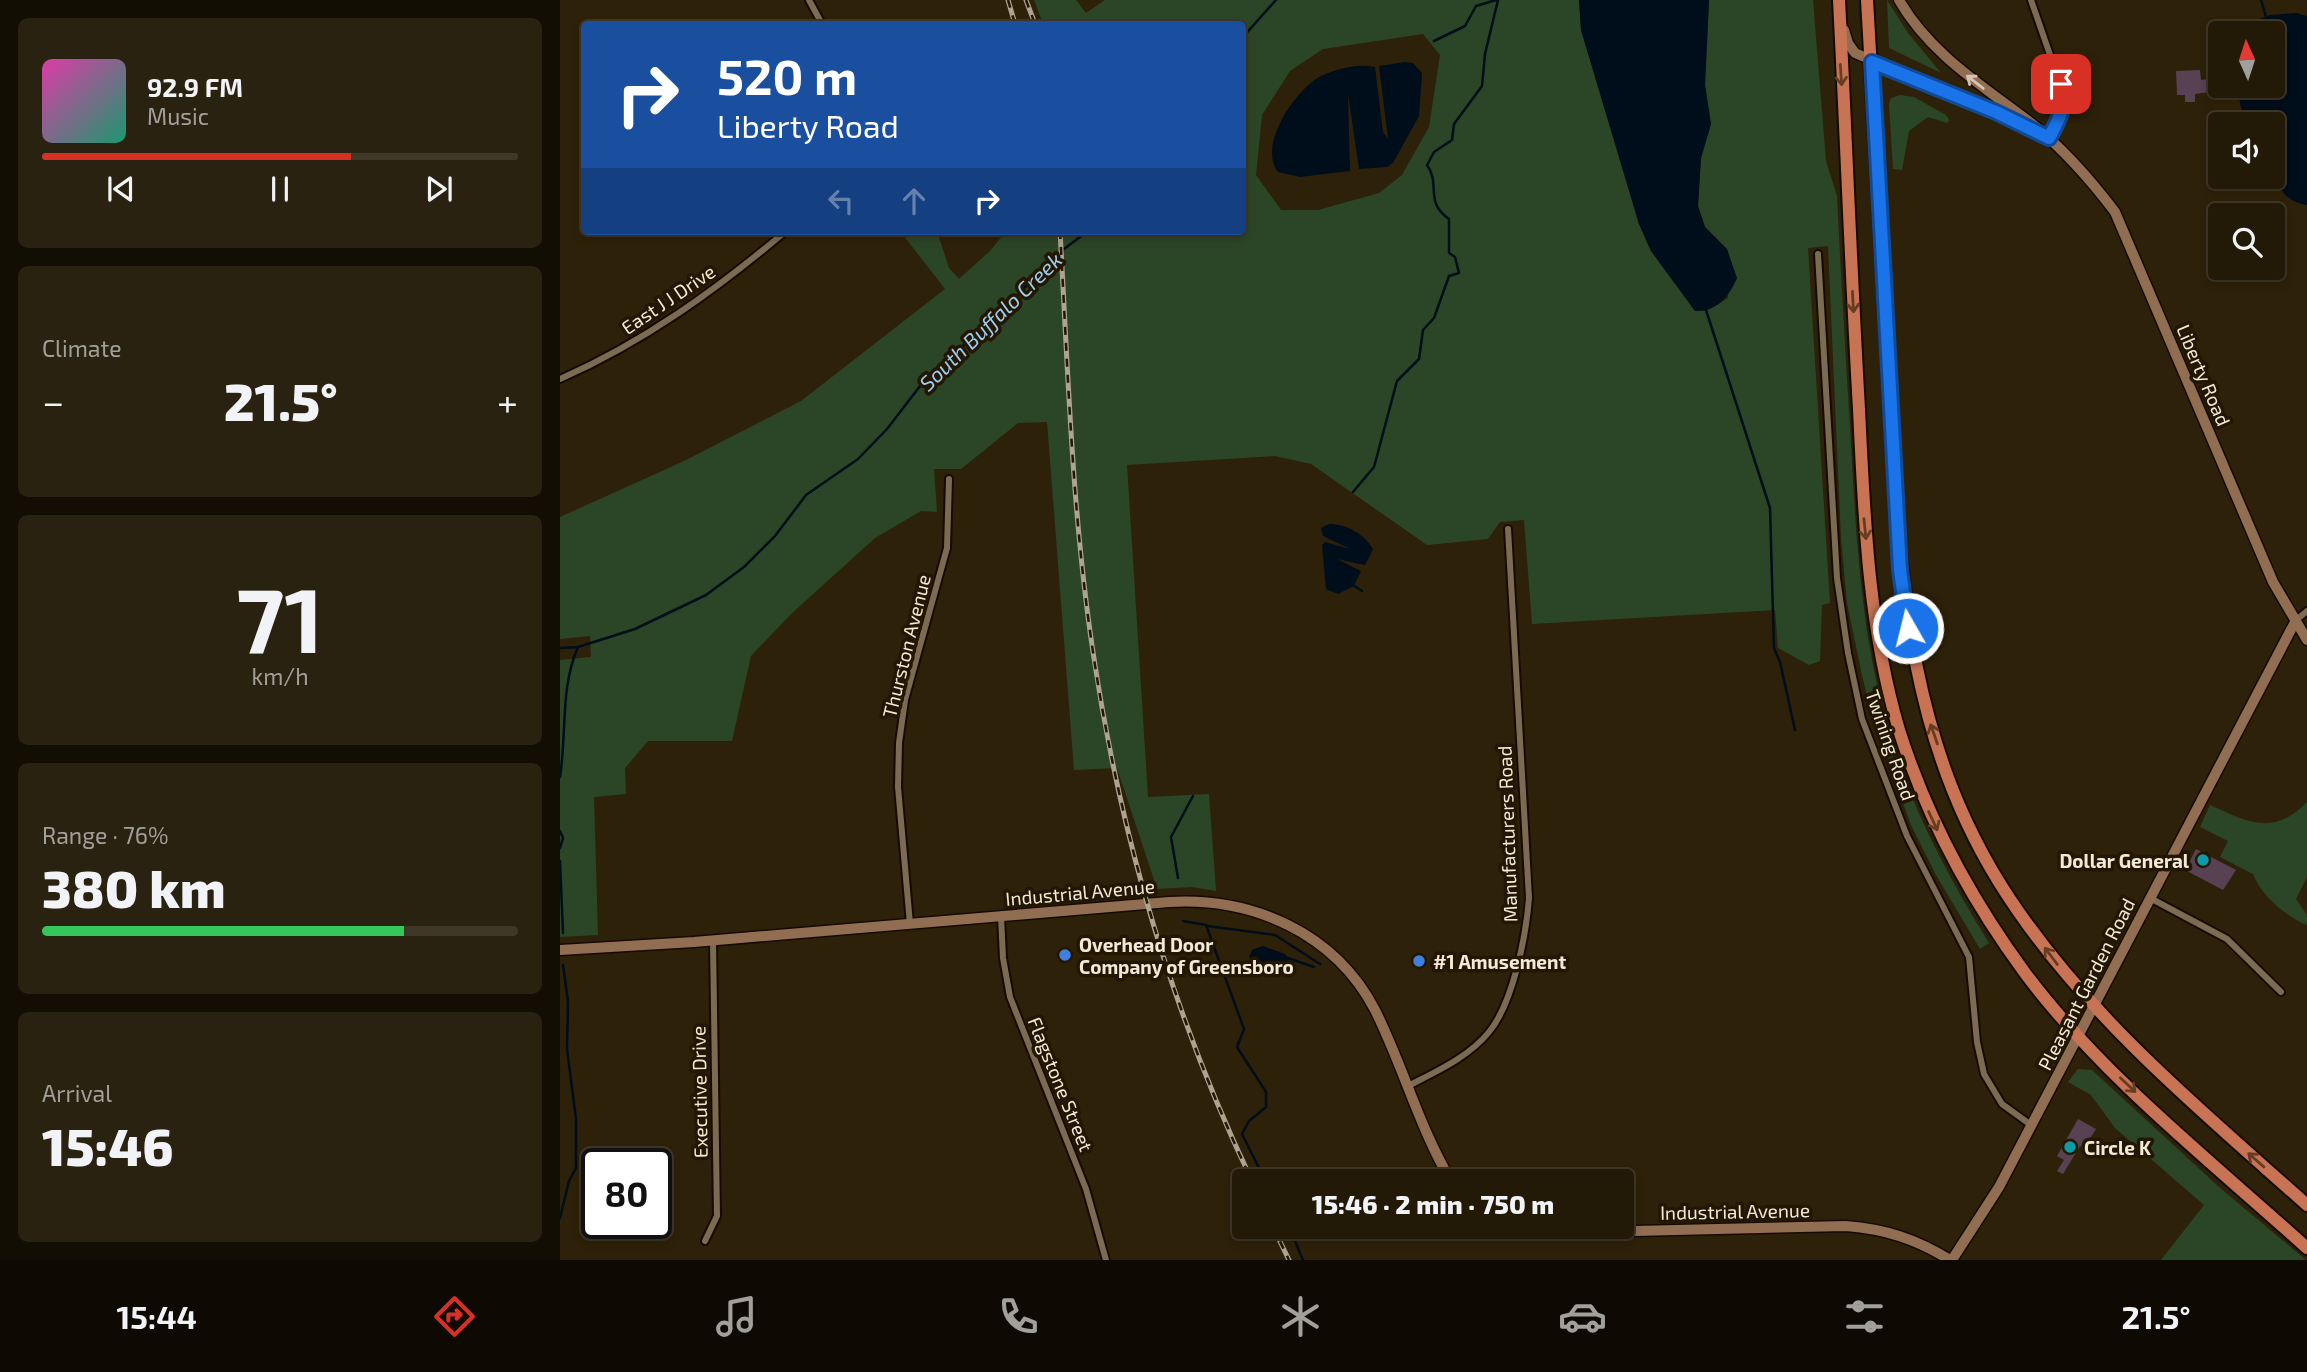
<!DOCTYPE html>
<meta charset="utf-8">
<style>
body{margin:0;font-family:"Exo 2",sans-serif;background:#2a2211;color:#f1f3f6;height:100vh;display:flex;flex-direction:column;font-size:26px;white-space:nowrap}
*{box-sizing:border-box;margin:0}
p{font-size:23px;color:#a2a09b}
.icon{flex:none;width:38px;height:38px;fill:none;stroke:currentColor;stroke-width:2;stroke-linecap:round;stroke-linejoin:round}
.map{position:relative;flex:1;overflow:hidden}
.sheet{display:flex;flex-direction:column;gap:18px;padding:18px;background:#130e04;width:560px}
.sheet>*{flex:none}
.top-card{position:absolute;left:21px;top:21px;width:665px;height:214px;border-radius:7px;box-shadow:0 4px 10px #0003,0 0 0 2px #3f3828;background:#1a4fa0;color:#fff;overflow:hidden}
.needle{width:46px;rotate:357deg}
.fabs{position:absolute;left:1648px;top:21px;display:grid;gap:14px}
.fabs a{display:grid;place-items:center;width:77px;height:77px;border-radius:7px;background:#221907;box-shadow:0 4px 10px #0003,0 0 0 2px #3f3828;font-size:35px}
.speed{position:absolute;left:21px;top:1148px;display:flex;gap:14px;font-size:35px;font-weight:700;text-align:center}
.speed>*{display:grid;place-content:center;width:91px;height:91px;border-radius:50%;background:#221907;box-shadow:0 4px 10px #0003,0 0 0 2px #3f3828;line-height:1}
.speed .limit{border:4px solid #111;border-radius:10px;background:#fff;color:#111}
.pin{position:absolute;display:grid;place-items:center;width:60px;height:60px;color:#fff;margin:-30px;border-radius:14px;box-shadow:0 4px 10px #0006}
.me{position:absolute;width:77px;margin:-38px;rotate:352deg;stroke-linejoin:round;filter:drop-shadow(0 0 5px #0008)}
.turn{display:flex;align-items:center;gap:24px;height:147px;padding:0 21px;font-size:32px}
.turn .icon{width:91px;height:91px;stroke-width:2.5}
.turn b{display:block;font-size:49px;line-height:60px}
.lanes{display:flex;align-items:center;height:66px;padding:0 21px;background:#0003;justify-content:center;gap:35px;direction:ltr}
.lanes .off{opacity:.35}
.big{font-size:52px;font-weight:800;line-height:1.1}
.sheet .widget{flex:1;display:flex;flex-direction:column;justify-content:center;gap:10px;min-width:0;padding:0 24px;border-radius:10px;background:#2a2211}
.sheet .dial{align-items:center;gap:0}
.dial b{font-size:91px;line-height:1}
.song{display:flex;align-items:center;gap:21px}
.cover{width:84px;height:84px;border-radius:10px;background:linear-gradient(135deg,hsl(320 70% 55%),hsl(160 70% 35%))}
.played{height:7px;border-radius:4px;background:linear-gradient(90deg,#d93025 65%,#3f3828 65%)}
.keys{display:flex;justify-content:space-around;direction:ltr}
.heat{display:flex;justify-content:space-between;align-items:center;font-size:38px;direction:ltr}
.charge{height:10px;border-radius:5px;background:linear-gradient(90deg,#34c759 76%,#3f3828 0)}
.trip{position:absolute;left:672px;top:1169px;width:402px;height:70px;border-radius:7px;background:#221907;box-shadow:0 4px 10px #0003,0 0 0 2px #3f3828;font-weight:800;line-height:70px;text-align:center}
.dock{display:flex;height:112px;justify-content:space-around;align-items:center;background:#0e0a03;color:#a2a09b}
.dock .icon{width:49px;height:49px}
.dock .selected{color:#d93025}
.dock b{font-size:32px;color:#f1f3f6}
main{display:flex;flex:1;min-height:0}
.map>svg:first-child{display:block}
</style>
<main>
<section class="sheet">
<div class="widget">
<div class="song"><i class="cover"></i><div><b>92.9 FM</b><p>Music</p></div></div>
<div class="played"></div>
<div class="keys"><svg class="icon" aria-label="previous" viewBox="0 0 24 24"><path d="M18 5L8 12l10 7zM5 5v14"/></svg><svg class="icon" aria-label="pause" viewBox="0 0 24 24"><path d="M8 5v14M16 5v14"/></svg><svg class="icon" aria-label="next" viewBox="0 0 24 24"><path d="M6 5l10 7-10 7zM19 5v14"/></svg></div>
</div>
<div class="widget"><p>Climate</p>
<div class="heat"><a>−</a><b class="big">21.5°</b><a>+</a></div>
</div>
<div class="widget dial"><b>71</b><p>km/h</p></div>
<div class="widget"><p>Range · 76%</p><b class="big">380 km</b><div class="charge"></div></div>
<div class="widget"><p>Arrival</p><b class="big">15:46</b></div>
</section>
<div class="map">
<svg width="1747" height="1260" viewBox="0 0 1747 1260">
<rect width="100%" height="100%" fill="#2e2109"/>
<g fill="#2b4626" fill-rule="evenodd">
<path d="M474,0H516L526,13L545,0H1019L1021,30L1079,224L1091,251L1135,311H1146L1168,298L1167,249L1145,227L1138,206L1141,158L1151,124L1145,85L1149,0H1253L1266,161L1277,196C1281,279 1286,362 1291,445C1296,537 1301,628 1325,718C1347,800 1385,872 1429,943L1420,949L1376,875L1351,825L1313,721L1302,675L1287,603L1281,538L1268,246L1248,248L1270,603L1262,605L1260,661L1249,665L1218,648L1215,610L972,624L964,520L940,522L928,539L867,545L751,464L715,456L567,465L588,797L649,794L656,891L632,887L597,889L557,768L514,770L487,422L458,423L401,469H374L377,512L361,511L315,538L231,614L191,656L172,741H88L65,768L66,794L34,797L38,935L0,937V660L31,657L30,636L0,639V517L124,461L241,401L385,289L340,231H377L389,268L399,279L430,251L446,231H682V24H483ZM863,34L880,55L869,127L842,175L819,193L758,210H721L696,175L702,115L730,71L763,49Z"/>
<polygon points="1327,0 1348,33 1381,73 1329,48"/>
<polygon points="1340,95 1354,97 1386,115 1389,120 1387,123 1368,117 1349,131 1342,170 1333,169 1329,104 1331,98"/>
<path d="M1747,802V877L1736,899L1747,915V925C1725,916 1701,895 1693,874L1660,857L1668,841L1640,827L1650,805C1688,822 1713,837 1747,802Z"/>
<polygon points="1518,1069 1532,1070 1659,1187 1746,1260 1601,1260 1644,1205 1555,1128 1531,1095 1508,1082"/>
</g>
<g fill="#000d1a">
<path d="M1019,0H1149L1145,85L1151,124L1141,158L1138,206L1145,227L1167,249L1177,278C1168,298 1158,311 1135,311L1091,251L1079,224L1021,30Z"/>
<path d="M1736,13L1747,16V205C1707,199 1713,156 1713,124H1685L1676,86H1713V33H1676L1679,27L1710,15Z"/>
<path d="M845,62L853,63L862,73L859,116L833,163L827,167L799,169L788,94L790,171L740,177L718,172C698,146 733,94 756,79C771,70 798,63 815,67L823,132L828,139L819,66Z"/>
<path d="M769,524C787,524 804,534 813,549L805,565L777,559L801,571L794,586L778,594L766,589L762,545L765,542L790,549L763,536L761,528Z"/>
<polygon points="703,946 725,954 730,960 699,975 689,957 692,950"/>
</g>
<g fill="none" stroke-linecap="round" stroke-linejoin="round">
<g stroke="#000d1a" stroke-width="2.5">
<polyline points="1701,0 1706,17"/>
<polyline points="682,38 716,0"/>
<polyline points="874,41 905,26 916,6 936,0"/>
<polyline points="1146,310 1210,508 1214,648 1220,662 1235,730"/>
<path d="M793,492L814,467L837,381L859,359L863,330L874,318L889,276L899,273L895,257L889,253V219C864,202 881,184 867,165L874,152L892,140L894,124L922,86L925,54L938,0"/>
<polyline points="793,585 802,591"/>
<polyline points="0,648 18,647 75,629 146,595 184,567 215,536 246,495 298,459 327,429 367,377 445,309 492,258 528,231"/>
<path d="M0,777C7,732 0,688 18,647"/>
<polyline points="0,831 3,838 0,848"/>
<polyline points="0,861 3,933"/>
<polyline points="618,878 611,837 633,796"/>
<polyline points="623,921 646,925 684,1029 677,1047 706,1092 706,1107 689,1121 682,1134 702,1174 712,1181"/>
<polyline points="647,926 715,935 760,964"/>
<polyline points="728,958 754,967"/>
<polyline points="0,1218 9,1181 16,1168 16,1119 7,1049 8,1001 3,965"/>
<polyline points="729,1227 743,1260"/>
</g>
</g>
<g fill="#574153">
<polygon points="1640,70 1641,80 1649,79 1650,92 1635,94 1635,102 1625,102 1625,95 1617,95 1616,71"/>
<polygon points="1636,849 1676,870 1663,890 1625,870"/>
<polygon points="1518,1119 1536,1129 1524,1148 1520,1146 1503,1174 1497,1171 1504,1160 1497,1156"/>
</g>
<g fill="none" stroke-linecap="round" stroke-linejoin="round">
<defs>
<g id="street">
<polyline points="249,0 262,24"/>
<polyline points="1471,0 1505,98 1502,114 1489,138"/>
<polyline points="1258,254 1277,578 1288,653 1302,719 1347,836 1409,957 1417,1042 1424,1074 1442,1104 1471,1125"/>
<path d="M0,379C84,342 156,290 226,231"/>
<polyline points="1735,621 1747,611"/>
<polyline points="1590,898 1667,939 1721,992"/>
<polyline points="441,916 443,958 450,997 526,1189 546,1260"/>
<polyline points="350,924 338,787 339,743 345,700 387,548 389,479"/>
<path d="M848,1086C875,1072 909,1057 929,1032C953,1003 966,936 969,898L948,529"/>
<polyline points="145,1241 157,1216 153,940"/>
</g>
<g id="secondary">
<path d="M1339,0C1370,54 1423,86 1471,123C1504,149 1530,179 1555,212L1713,582L1747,640"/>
<polyline points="1284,30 1288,43 1295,53 1470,128"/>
<path d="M0,950L134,942L609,902C693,897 775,933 815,1010C843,1066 859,1127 891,1181"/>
<path d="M955,1227L991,1233L1286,1226C1325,1229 1356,1239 1390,1260"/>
<polyline points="1392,1260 1439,1187 1735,622"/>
</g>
<g id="highway">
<path d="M1279,0C1286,136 1291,272 1299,409C1304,515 1308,626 1339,730C1367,818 1410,898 1465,973C1542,1076 1652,1162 1747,1248"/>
<path d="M1307,0C1314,122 1321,244 1328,365C1339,560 1341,744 1458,911C1537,1025 1644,1113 1747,1205"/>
</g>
</defs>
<use href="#street" stroke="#160a00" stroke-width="10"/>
<use href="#secondary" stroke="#160a00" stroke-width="13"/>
<use href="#highway" stroke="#160a00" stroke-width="16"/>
<use href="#street" stroke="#7a6b52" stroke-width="6"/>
<use href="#secondary" stroke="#916d52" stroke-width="10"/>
<use href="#highway" stroke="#c87353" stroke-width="12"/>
<defs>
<g id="rail">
<polyline points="448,0 455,24"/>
<polyline points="466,0 475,24"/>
<path d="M500,231C508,371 512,513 533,652C560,834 613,1015 692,1181"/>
<polyline points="394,234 396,231"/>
<polyline points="713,1227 729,1260"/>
</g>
</defs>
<use href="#rail" stroke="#ada391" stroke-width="5"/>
<use href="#rail" stroke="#241702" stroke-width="2.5" stroke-dasharray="8" stroke-linecap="butt"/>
</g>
<defs><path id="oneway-shaft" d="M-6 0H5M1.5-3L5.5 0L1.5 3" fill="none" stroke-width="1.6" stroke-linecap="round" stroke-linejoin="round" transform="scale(1.75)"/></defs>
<g stroke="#663c22">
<use href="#oneway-shaft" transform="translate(1281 75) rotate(86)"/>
<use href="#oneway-shaft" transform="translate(1293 302) rotate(87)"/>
<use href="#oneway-shaft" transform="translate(1305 529) rotate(84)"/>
<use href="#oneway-shaft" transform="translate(1374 734) rotate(-109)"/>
<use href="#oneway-shaft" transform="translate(1373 821) rotate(65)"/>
<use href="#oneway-shaft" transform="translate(1491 956) rotate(-127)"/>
<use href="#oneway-shaft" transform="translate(1568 1085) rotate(43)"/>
<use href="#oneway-shaft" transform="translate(1696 1160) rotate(-139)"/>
</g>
<use stroke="#d5c4b2" href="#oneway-shaft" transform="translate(1415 82) rotate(-142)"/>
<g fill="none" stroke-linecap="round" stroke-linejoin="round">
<defs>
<path id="route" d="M1348,628L1340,570L1312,62L1436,112L1489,138C1499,119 1507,106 1501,84"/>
</defs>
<use href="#route" stroke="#114b97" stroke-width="18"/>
<use href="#route" stroke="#1a73e8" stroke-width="12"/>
</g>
<g fill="#0f9aa8" stroke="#241702" stroke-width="2.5">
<circle cx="1643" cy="860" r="7"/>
<circle cx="1510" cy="1147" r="7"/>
</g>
<g fill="#3f7fe0" stroke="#241702" stroke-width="2.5">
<circle cx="505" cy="955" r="7"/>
<circle cx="859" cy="961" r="7"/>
</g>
<g text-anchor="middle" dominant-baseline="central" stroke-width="7" stroke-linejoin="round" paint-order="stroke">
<g font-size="19" fill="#f2e9db" stroke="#241702">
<text transform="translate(108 299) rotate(-34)">East J J Drive</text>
<text transform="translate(1644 375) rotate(67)">Liberty Road</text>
<text transform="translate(346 646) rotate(-76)">Thurston Avenue</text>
<text transform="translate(1331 745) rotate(71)">Twining Road</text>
<text transform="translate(947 834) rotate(-92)">Manufacturers Road</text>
<text transform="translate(520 892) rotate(-5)">Industrial Avenue</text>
<text transform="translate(1526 984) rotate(-63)">Pleasant Garden Road</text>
<text transform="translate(501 1084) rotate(68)">Flagstone Street</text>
<text transform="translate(139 1092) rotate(-91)">Executive Drive</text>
<text transform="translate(1175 1211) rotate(-1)">Industrial Avenue</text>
</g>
<g font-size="19" font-weight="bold" fill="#f2e9db" stroke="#241702" text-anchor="start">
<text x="1629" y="860" text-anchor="end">Dollar General</text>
<text x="519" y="944">Overhead Door<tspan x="519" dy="22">Company of Greensboro</tspan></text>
<text x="873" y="961">#1 Amusement</text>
<text x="1524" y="1147">Circle K</text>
</g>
<g font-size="21" font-style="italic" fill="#9ccef3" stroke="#241702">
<text transform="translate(430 321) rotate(-44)">South Buffalo Creek</text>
</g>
</g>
</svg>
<div class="fabs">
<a><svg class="needle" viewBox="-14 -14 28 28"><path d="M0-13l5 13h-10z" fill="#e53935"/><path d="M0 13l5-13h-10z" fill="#a2a09b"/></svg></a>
<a><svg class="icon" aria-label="sound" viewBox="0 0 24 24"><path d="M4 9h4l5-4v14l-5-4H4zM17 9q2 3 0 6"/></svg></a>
<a><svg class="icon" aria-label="search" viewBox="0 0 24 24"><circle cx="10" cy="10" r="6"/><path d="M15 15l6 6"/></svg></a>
</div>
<div class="speed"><div class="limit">80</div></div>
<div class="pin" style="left:1501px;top:84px;background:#d93025"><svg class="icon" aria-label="arrive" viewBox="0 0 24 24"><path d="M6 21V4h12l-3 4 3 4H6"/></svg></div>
<svg class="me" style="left:1348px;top:628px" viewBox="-20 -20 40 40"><circle r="17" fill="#1a73e8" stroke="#fff" stroke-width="3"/><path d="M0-11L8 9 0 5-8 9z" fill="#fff"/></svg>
<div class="trip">15:46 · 2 min · 750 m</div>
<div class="top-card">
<div class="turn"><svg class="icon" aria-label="right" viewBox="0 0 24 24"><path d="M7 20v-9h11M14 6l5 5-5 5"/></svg><div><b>520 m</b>Liberty Road</div></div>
<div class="lanes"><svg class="icon off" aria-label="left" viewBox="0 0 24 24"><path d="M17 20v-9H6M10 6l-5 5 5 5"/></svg><svg class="icon off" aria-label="ahead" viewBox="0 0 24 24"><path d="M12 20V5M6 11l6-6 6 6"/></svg><svg class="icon" aria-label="right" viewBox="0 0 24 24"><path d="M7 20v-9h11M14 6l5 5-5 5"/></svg></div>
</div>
</div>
</main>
<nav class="dock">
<b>15:44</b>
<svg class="icon selected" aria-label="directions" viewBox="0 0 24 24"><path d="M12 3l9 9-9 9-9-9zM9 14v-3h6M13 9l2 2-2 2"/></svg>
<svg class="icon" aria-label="music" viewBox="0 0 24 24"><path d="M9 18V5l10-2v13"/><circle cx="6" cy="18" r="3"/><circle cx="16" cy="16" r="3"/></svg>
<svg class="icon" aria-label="phone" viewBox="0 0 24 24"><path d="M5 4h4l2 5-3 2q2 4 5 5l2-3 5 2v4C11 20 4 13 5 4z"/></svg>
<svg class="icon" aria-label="climate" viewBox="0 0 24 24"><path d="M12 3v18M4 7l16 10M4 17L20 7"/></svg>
<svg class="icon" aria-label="car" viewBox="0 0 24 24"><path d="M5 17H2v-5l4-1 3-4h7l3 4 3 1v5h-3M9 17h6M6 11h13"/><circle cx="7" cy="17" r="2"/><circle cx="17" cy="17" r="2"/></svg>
<svg class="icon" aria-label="filters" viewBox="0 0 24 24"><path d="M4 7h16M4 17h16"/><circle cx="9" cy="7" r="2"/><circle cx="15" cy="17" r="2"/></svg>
<b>21.5°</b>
</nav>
